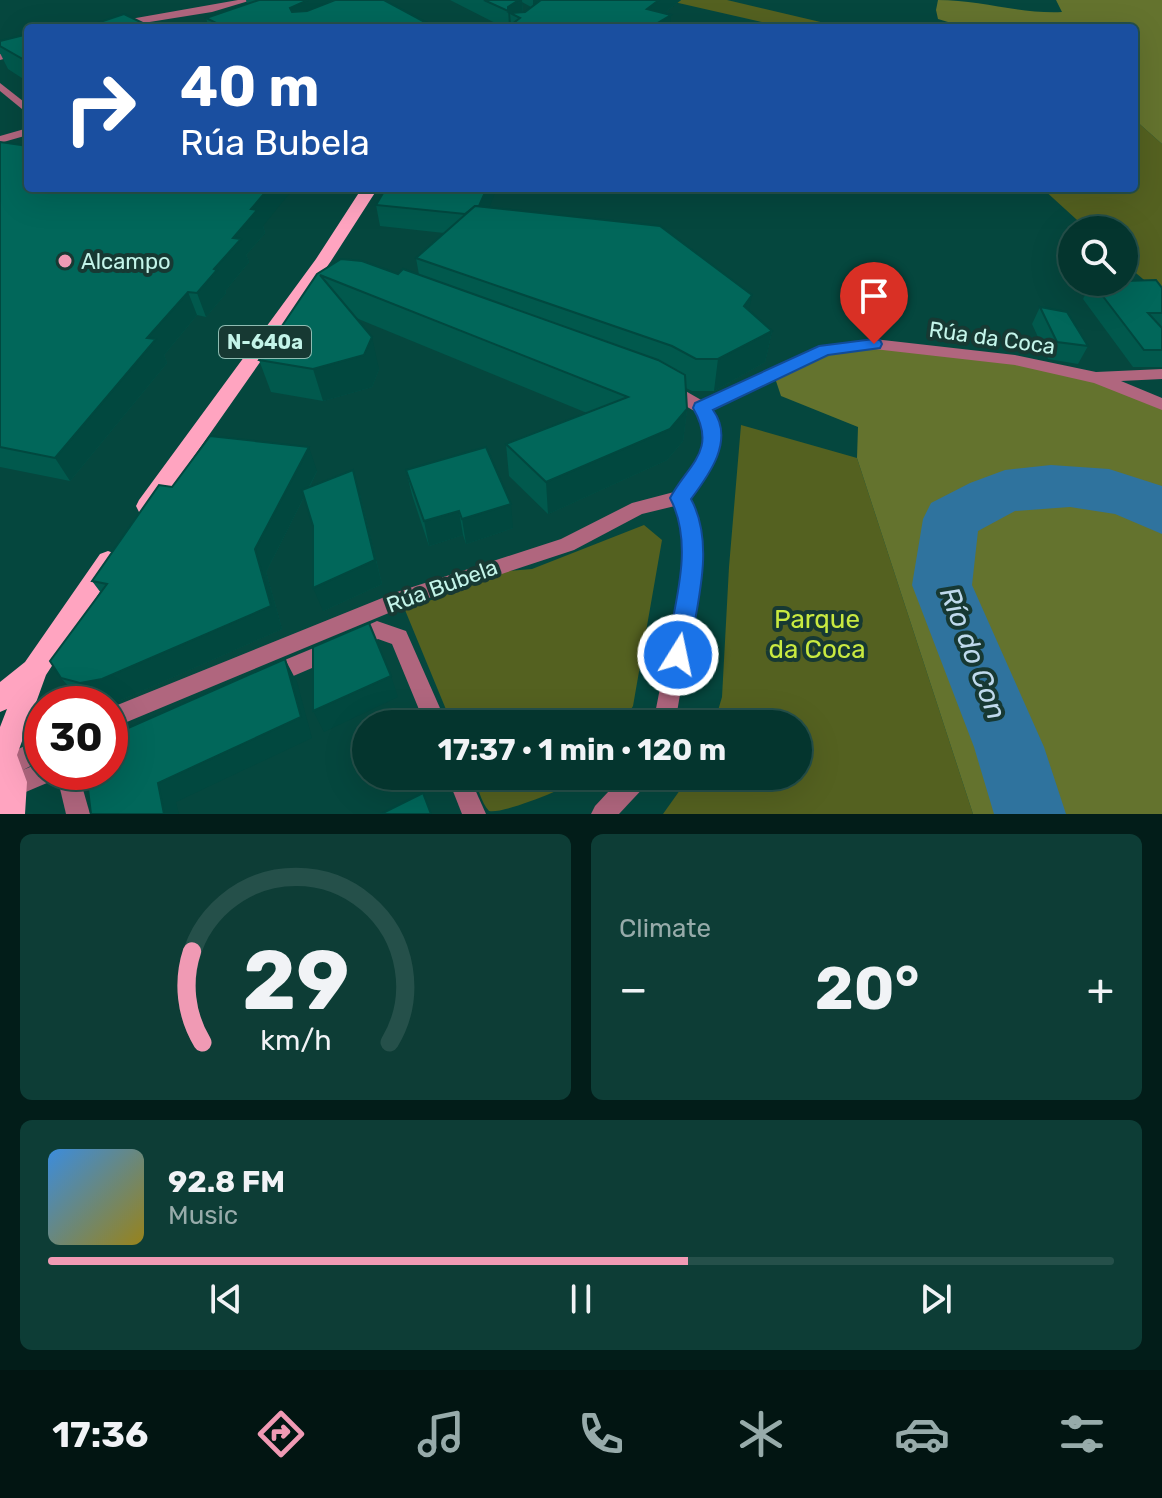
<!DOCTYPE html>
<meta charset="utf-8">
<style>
body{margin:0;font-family:Rubik,sans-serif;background:#0d3d36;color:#f1f3f6;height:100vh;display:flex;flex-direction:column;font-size:30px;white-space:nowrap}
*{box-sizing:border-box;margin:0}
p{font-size:26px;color:#97abaa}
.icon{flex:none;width:44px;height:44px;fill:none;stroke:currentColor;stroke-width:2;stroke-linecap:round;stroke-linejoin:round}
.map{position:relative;height:814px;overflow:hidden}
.details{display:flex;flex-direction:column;gap:20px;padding:20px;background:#021d19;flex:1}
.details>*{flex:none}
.guide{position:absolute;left:24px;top:24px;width:1114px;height:168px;border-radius:8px;box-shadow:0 8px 32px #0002,0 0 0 2px #25504a;background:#1a4fa0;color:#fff;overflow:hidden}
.fabs{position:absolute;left:1058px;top:216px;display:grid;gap:16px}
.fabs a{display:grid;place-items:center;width:80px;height:80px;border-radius:50%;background:#04352e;box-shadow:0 8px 32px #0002,0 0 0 2px #25504a;font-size:40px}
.speed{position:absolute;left:24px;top:686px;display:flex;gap:16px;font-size:40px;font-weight:700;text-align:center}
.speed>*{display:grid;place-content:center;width:104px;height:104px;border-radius:50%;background:#04352e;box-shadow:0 8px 32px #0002,0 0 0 2px #25504a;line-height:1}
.speed .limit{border:12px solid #d22;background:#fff;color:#111}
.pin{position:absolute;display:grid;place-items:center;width:68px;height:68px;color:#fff;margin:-82px -34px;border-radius:50% 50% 50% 0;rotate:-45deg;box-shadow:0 0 8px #0007}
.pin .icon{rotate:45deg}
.me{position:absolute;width:88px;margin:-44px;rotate:10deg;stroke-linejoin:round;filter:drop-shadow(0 0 6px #0008)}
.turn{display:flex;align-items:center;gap:28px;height:168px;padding:0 24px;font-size:36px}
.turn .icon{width:104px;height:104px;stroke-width:2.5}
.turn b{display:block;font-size:56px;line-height:68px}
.big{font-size:60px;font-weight:700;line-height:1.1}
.details .tile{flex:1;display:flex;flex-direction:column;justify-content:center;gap:12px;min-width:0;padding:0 28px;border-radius:12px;background:#0d3d36}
.details .dial{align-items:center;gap:0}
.dial svg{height:208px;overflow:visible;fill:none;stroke:#25504a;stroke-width:7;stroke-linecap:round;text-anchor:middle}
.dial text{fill:#f1f3f6;stroke:none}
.song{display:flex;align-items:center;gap:24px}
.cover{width:96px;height:96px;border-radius:12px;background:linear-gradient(135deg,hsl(210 70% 55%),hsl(50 70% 35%))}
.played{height:8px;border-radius:4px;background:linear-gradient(90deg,#f09ab4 60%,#25504a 60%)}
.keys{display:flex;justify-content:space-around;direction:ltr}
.heat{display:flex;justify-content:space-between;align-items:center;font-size:44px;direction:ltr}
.details .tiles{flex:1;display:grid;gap:20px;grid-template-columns:1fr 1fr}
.tile:last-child{grid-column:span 2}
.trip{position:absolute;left:352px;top:710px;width:460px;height:80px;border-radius:40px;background:#04352e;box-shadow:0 8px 32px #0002,0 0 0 2px #25504a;font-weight:700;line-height:80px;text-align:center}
.tabs{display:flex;height:128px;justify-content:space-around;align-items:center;background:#021512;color:#97abaa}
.tabs .icon{width:56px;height:56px}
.tabs .active{color:#f09ab4}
.tabs b{font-size:36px;color:#f1f3f6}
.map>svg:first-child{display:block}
</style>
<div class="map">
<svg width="1162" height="814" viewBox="0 0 1162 814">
<rect width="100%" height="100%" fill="#05473e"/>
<g fill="#546120">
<polygon points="679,0 727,0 846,28 788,28 674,2"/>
<polygon points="1134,119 1162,144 1162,295 1124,263 1124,230 1088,230 1042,188 1134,188"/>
<polygon points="741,425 857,458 973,814 663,814 690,776 798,776 798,724 714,724 722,697 729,567"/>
<polygon points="644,525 662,540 633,706 622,724 452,724 405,610 507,571 532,569"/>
<path d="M473,776H588C570,786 506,814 489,811C481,803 478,786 473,776Z"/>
</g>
<g fill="#64732e">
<path d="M938,0C980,0 1020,14 1062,12L1056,0H1162V144L1134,119V28H968L938,19L936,10Z"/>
<polygon points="874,344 1015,360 1097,378 1162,405 1162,814 973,814 857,458 858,427 781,396 773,372 825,350"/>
</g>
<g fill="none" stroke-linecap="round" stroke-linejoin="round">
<polygon fill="#2f739e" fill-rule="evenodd" points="1051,465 1109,469 1162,486 1162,534 1115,514 1070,507 1015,511 978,531 972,585 1044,747 1066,814 994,814 974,747 912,585 923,519 931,503 970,483 1005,470"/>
<polygon fill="#b0667e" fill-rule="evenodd" points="56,772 78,772 90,814 66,814"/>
<g fill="#b0667e" fill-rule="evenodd">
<polygon points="238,0 252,0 212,12 112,28 96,28 119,21"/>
<polygon points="28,46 28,52 0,60 0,54"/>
<polygon points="0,83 28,105 28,114 0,91"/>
<polygon points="28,128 28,135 0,143 0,136"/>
<path d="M874,339L1015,355L1096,372L1162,369V379L1121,381L1162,398V410L1094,383L1015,365L874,349L828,355L712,410C734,440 708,475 689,499L701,527L702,565L675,724H653L684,565L683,527L675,506L642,514L574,550L408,605L110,729V708L397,592L561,539L632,503L674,492L695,466L705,435L702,420L696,412L663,393L661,389L663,385H675L703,401L820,346Z"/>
<polygon points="377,621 406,631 447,724 425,724 392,644 378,639 355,649 348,646 345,640 348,634"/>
<polygon points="333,640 340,642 343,649 340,656 270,686 263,683 260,676 263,669"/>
<polygon points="42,737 42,760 23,770 42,762 42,772 57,772 54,780 14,797 6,794 3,786 8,777 0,771 1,758"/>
<polygon points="447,776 469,776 486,814 462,814"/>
<polygon points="623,776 650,776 647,784 619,814 591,814 595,806"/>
</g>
<g fill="#ffa4c0" fill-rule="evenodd">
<polygon points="362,188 378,188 331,261 155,512 147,515 139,512 136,506 139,500 316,259"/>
<polygon points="108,551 116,554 120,561 46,675 17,755 27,782 25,814 0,814 0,727 7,709 0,712 0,682 25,662 100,554"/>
</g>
</g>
<g fill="#01594d" fill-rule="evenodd">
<polygon points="246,0 384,0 436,28 209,28 206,18 247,4"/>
<path d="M450,0H681L664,13L670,28H505ZM522,2L531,7L525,12H523Z"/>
<polygon points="28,34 28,82 8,69 0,53 0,41"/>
<polygon points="0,142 263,226 265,233 246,255 249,262 225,291 226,293 206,317 197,315 164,355 167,363 70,481 0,467"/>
<polygon points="306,188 338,188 333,194"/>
<polygon points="376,205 489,208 749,311 772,331 765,362 714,391 692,391 686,388 687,409 683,441 667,460 548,514 509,476 506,444 587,413 356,318 379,369 372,387 323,401 271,392 259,360 317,274 419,275 416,258 444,233 380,226"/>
<polygon points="1092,282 1162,288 1162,367 1133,367 1083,299"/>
<polygon points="1040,307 1088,346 1078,364 1048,359 1032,324"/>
<polygon points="406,470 513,528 466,544 463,535 429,546 412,495"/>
<polygon points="317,471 309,488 360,495 382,584 323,611 313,526 304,497 266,572 282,629 121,700 104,704 96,704 81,700 61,678 101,593 92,581 172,487"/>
</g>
<g fill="#01483f">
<polygon points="308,0 355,0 294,27 290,8"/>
<polygon points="519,0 522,0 523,15 510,13 511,24 509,28 508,7"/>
<polygon points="533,0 545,0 533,8"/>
<polygon points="659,0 681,0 646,27 647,9"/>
<polygon points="671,15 670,28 649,28"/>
<polygon points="269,188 294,188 263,226 265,233 246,255 249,262 225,291 226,293 206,317 197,293 251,209"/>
<polygon points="487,188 497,188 478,237 475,216"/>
<polygon points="188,292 197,315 164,355 167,363 70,481 55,458 147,338"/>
<polygon points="752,295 746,327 744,306"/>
<polygon points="772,331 765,362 714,391 718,359"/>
<polygon points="372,337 379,369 372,387 323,401 313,369"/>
<polygon points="687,409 683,441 667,460 548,514 546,482"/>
<polygon points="309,447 317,471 266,572 282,629 121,700 99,704 80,683 255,549"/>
<polygon points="353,470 382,584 323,611 313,588"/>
<polygon points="511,504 513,528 466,544 462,519"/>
<polygon points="459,511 463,535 429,546 424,521"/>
<polygon points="285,659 297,682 312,738 176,802 179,814 164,814 158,783"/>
<polygon points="391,676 398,697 324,732 313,711"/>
</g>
<g fill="#01675a" stroke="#01483f" stroke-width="2">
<polygon points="259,0 308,0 290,8 292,12 307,11 335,0 384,0 436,28 226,28 206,18"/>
<polygon points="484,0 519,0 508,7 508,11"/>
<polygon points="541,0 659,0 647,9 671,15 649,28 507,28 520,18 510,13 525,12"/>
<polygon points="124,14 153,28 82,28"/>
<polygon points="28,34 28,62 0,46 0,41"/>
<polygon points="0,142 28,146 28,188 269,188 251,209 257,210 233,238 241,239 214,269 217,270 197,293 188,292 147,338 156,339 55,458 0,447"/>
<polygon points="386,188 487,188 479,206 475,206 465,214 376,205"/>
<polygon points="475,206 660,226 752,295 744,306 772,331 718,359 696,359 672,346 416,258"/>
<polygon points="341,259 362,261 398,274 403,269 658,360 685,375 687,409 670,429 546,482 506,444 628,397 320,275 372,337 364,355 313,369 259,360 317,274"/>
<polygon points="1156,280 1162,288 1162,313 1148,313 1162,328 1162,350 1144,350 1092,282"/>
<polygon points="1040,307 1067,312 1088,346 1057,342"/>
<polygon points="210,436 309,447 255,549 271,606 102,679 80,683 61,678 50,661 107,584 92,581 159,485 172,487"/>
<polygon points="486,447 511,504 462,519 459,511 424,521 406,470"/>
<polygon points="353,470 375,560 313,588 313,526 302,490"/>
<polygon points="369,623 391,676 313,711 313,647"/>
<polygon points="285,659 301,717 158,783 164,814 91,814 86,772 110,772 110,736"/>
<polygon points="423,793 431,814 381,814"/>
</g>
<path fill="#1a73e8" stroke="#114b97" stroke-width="2" d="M874,339L880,340L882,344L880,348L828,355L713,410C735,440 709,475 691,499C716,545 696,606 689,655L686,663L678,666L669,663L666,655C674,605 695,545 670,498C688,464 718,451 693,408L695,403L819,346Z"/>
<circle fill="#f09ab4" stroke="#173933" stroke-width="3" cx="65" cy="261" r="8"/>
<g text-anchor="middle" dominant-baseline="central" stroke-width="8" stroke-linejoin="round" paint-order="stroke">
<rect fill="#173933" stroke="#8fbcb2" stroke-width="2" x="219" y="326" width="92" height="32" rx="6"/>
<g font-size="20" font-weight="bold" fill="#c3f4e9">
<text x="265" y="342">N-640a</text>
</g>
<g font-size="22" fill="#c3f4e9" stroke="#173933" text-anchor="start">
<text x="81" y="261">Alcampo</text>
</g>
<g font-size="22" fill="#c3f4e9" stroke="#173933">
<text transform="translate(992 338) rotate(8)">Rúa da Coca</text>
<text transform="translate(442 586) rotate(-20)">Rúa Bubela</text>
</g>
<g font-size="26" fill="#c9ea40" stroke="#173933">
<text x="817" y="619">Parque<tspan x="817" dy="30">da Coca</tspan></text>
</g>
<g font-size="28" font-style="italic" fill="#bfd9ec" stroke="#173933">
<text transform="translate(973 653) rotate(69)">Río do Con</text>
</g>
</g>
</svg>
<div class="fabs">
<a><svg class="icon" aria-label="search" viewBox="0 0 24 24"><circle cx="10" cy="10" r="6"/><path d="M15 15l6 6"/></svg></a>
</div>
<div class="speed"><div class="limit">30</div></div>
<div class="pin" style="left:874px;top:344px;background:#d93025"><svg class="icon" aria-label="arrive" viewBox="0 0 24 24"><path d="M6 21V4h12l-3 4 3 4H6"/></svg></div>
<svg class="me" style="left:678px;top:655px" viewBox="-20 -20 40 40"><circle r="17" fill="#1a73e8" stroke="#fff" stroke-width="3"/><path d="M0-11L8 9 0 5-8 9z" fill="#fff"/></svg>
<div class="trip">17:37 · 1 min · 120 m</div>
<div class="guide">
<div class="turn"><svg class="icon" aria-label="right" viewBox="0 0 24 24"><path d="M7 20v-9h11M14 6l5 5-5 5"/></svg><div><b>40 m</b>Rúa Bubela</div></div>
</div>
</div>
<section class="details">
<div class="tiles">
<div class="tile dial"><svg viewBox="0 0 100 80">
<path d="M14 69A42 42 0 1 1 86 69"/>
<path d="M14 69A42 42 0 0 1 10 34" stroke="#f09ab4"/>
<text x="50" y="56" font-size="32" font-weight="700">29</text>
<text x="50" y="72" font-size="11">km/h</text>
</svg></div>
<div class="tile"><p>Climate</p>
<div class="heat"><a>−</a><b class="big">20°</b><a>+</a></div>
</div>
<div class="tile">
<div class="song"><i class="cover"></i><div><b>92.8 FM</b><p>Music</p></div></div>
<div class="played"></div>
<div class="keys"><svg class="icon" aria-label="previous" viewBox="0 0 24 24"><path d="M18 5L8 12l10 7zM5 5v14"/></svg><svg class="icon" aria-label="pause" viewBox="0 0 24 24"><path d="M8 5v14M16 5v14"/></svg><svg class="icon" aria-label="next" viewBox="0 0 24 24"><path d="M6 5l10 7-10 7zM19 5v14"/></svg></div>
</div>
</div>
</section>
<nav class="tabs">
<b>17:36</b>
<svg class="icon active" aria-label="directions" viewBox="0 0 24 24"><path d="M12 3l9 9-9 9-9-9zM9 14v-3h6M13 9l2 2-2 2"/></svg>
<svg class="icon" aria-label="music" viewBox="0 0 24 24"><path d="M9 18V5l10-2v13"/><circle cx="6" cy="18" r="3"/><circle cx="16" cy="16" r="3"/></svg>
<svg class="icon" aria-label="phone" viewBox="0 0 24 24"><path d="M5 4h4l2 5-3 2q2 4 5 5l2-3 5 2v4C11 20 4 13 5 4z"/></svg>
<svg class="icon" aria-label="climate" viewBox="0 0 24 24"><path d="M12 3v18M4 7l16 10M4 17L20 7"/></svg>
<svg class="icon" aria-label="car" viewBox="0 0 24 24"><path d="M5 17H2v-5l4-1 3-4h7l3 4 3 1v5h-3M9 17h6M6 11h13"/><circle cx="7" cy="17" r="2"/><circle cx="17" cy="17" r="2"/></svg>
<svg class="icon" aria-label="filters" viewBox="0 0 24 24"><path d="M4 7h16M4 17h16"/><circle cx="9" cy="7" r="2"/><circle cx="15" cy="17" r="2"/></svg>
</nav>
